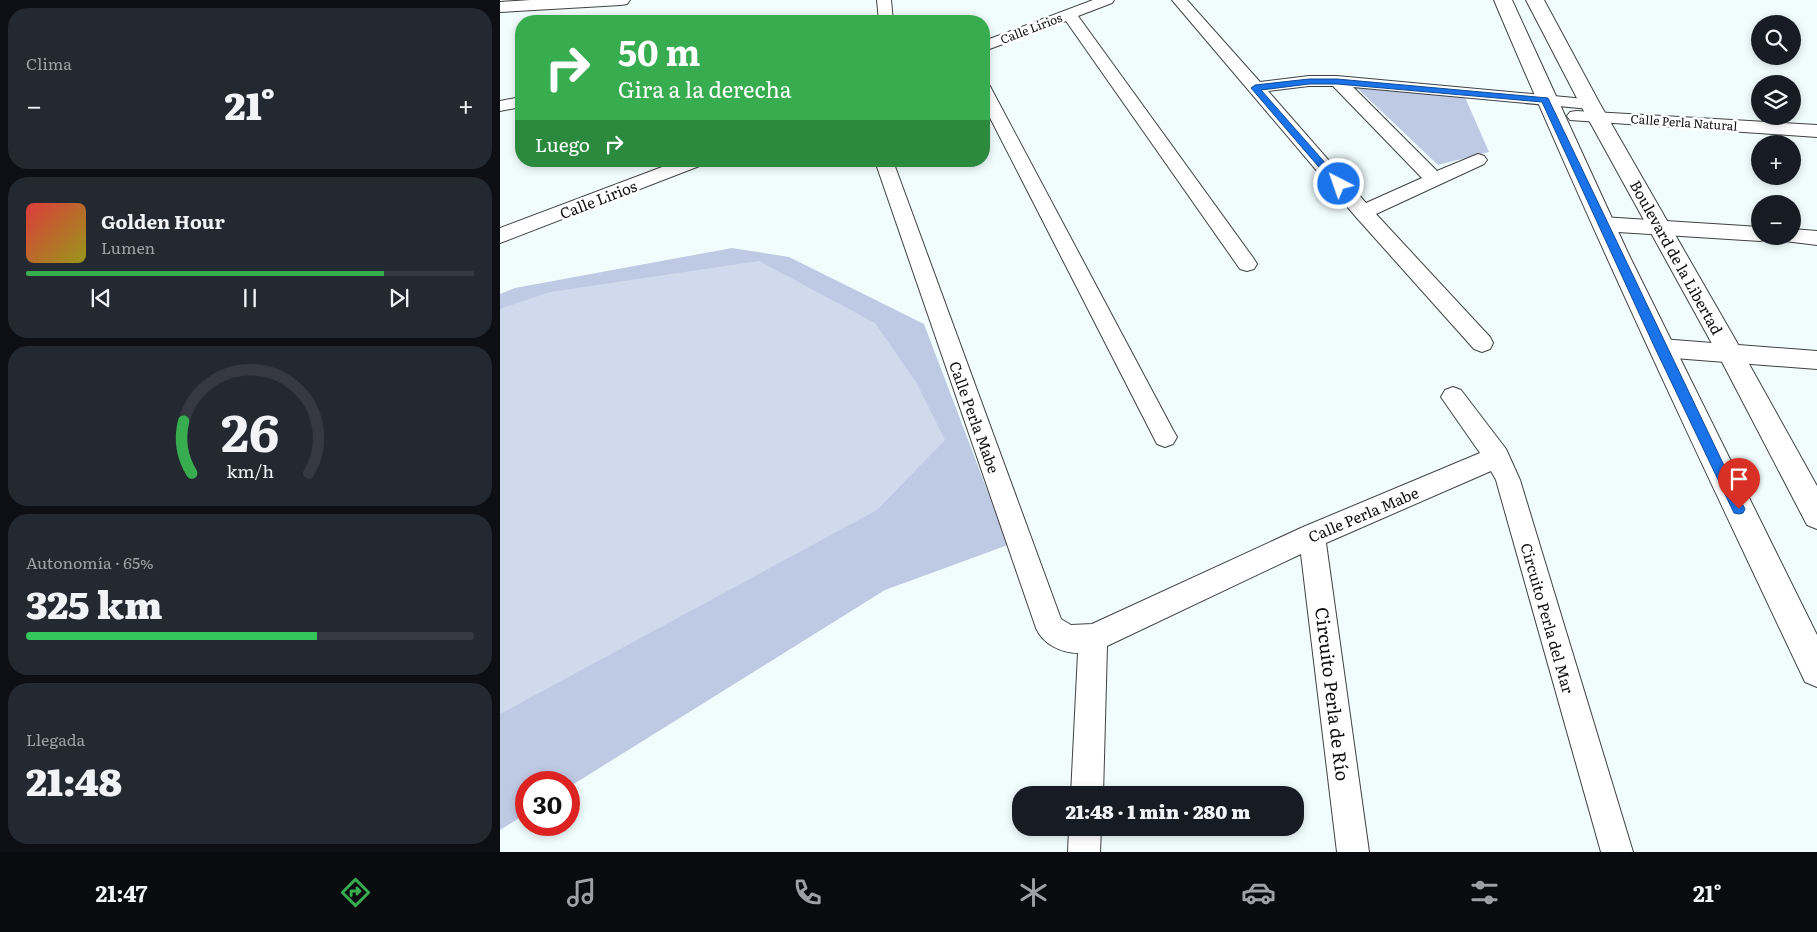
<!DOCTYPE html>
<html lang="es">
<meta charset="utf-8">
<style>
body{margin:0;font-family:Literata,serif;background:#242831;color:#f1f3f6;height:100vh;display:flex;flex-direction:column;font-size:19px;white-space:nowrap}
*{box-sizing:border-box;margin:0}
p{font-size:16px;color:#9ea1a6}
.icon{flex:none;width:28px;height:28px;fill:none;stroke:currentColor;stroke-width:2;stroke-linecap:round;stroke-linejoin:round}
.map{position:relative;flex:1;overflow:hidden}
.drawer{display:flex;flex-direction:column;gap:8px;padding:8px;background:#0d0f14;width:500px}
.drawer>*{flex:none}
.hud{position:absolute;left:15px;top:15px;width:475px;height:152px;border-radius:20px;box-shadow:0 2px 8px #0003;background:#37ad4f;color:#fff;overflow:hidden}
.fabs{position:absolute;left:1251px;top:15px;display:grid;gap:10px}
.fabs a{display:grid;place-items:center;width:50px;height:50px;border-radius:50%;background:#171b24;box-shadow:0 2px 8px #0003;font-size:25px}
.speed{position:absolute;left:15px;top:771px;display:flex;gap:10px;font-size:25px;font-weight:700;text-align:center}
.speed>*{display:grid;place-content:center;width:65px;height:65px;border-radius:50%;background:#171b24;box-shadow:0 2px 8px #0003;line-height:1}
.speed .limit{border:8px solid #d22;background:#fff;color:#111}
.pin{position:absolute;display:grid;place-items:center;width:42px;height:42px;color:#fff;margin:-51px -21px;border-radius:50% 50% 50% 0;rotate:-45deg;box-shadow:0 0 5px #0007}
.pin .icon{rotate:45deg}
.me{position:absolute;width:55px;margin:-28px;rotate:319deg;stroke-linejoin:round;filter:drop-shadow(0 0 4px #0008)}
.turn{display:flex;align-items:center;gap:18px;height:105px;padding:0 20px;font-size:22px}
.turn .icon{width:65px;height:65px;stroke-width:2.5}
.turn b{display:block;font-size:35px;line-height:42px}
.then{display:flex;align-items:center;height:48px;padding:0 20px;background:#0003;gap:10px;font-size:19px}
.big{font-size:38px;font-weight:800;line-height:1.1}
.drawer .card{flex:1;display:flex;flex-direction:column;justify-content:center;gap:8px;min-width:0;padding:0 18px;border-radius:20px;background:#242831}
.drawer .dial{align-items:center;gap:0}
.dial svg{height:130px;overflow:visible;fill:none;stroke:#363941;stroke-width:7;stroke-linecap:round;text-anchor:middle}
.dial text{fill:#f1f3f6;stroke:none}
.song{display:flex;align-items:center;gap:15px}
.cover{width:60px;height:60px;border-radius:8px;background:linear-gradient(135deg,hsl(0 70% 55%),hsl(60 70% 35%))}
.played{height:5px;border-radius:2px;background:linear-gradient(90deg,#37ad4f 80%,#363941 80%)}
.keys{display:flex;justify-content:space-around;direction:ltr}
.heat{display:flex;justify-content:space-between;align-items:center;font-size:28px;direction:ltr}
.charge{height:8px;border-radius:4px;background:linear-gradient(90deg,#34c759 65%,#363941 0)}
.trip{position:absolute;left:512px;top:786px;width:292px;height:50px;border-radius:20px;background:#171b24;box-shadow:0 2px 8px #0003;font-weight:800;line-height:50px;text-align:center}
.menu{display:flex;height:80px;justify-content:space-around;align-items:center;background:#090b0e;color:#9ea1a6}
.menu .icon{width:35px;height:35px}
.menu .active{color:#37ad4f}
.menu b{font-size:22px;color:#f1f3f6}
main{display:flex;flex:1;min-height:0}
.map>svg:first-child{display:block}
</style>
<main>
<section class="drawer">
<div class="card"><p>Clima</p>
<div class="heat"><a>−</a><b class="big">21°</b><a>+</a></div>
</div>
<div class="card">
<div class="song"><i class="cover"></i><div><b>Golden Hour</b><p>Lumen</p></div></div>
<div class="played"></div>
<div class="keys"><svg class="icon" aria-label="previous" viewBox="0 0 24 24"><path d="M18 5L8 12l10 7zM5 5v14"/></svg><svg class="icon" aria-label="pause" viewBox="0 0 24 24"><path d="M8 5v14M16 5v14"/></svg><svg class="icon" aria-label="next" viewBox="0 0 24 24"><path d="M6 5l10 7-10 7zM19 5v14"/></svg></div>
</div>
<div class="card dial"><svg viewBox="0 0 100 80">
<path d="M14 69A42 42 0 1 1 86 69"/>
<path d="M14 69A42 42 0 0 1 9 37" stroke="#37ad4f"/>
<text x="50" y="56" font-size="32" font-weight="700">26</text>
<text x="50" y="72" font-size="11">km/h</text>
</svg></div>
<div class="card"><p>Autonomía · 65%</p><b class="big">325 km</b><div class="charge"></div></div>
<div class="card"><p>Llegada</p><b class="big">21:48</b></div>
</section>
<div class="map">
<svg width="1317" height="852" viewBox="0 0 1317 852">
<rect width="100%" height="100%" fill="#f1fdfd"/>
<g fill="#bec9e4">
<polygon points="856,87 964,95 989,152 938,165"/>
<polygon points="232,248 289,257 424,324 508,545 385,590 69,787 69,782 26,782 26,814 0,830 0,294 15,288"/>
</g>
<polygon fill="#cfdbec" points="259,261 375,323 416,382 445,440 377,510 4,712 0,713 0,309 50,292"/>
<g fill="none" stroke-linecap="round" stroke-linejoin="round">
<defs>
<g id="minor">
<polygon points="377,0 391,0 393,21 379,21"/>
<polygon points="593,0 614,0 612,3 578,16 754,259 757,264 754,269 747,271 740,269 566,21 484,51 484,41"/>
<path d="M672,0H687L760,82L809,76H837L1096,100L1099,104L1096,108L1090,109L853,87L937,171L978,154L984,156L987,160L984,164L876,214L990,337L993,343L990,349L982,352L974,349L856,217ZM809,86H833L922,178L866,203L768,91Z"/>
<polygon points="484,85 490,86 492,90 673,430 677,437 673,444 665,447 657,444 484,106"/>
<polygon points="21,97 21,107 0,111 0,101"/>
<polygon points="1076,111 1317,125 1317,137 1070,120 1067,116 1070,112"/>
<polygon points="178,161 205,161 202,165 0,243 0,228"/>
<path d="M375,161H393L561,619L571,625L592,624L803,527L980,453L941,397L945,390L953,387L961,390L1006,449L1020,480L1133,852H1101L996,480L991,471L826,543L869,852H837L801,554L607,646L603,795H571L578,653C561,653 543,644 536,628Z"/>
<polygon points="1102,217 1260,227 1260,236 1269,236 1267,239 1260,241 1102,231 1095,229 1092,224 1095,219"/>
<polygon points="1292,229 1317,231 1317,245 1285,241 1282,236 1292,236"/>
<polygon points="1161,339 1317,351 1317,369 1161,357 1153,354 1150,348 1153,342"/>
<polygon points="569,828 601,828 600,852 568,852"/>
</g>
<g id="tertiary">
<polygon points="31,0 130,0 127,4 121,5 0,12 0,2"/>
<path d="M994,0H1012L1128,253L1317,635V687L1305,682C1198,456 1091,230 994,0Z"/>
<polygon points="1026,0 1044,0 1100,104 1239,346 1317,486 1317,529 1307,525 1221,360 1080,104"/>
</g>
</defs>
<use href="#minor" stroke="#414141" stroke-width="2"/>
<use href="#tertiary" stroke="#414141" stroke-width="2"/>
<use href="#minor" fill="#fff" fill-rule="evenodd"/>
<use href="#tertiary" fill="#fff" fill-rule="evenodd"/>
</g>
<polygon fill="#1a73e8" stroke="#114b97" points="809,79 837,79 1048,98 1243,505 1245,509 1243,513 1239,514 1234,513 1155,348 1042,102 837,84 809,84 761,90 842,182 842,187 836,187 751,88 755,85"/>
<g text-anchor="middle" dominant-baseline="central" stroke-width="5" stroke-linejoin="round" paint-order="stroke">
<g font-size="12" fill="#0e0e0e" stroke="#fff">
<text transform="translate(531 28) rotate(-21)">Calle Lirios</text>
<text transform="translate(1184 122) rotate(4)">Calle Perla Natural</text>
</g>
<g font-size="15" fill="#0e0e0e" stroke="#fff">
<text transform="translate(98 199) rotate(-21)">Calle Lirios</text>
<text transform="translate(1177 257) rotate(61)">Boulevard de la Libertad</text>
<text transform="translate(475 417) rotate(70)">Calle Perla Mabe</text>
<text transform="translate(863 514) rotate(-23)">Calle Perla Mabe</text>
<text transform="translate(1048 618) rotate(74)">Circuito Perla del Mar</text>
</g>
<g font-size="18" fill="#0e0e0e" stroke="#fff">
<text transform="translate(833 694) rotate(83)">Circuito Perla de Río</text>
</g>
</g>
</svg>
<div class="fabs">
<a><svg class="icon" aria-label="search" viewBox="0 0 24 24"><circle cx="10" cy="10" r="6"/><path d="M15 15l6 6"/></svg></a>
<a><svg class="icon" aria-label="layers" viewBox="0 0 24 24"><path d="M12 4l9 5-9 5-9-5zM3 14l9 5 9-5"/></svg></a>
<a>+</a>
<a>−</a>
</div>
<div class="speed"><div class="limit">30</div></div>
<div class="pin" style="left:1239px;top:509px;background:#d93025"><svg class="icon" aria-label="arrive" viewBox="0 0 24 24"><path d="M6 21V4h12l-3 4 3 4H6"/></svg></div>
<svg class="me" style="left:839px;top:184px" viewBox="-20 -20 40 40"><circle r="17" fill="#1a73e8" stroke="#fff" stroke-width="3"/><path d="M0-11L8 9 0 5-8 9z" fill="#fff"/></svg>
<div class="trip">21:48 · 1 min · 280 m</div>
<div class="hud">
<div class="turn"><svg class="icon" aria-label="right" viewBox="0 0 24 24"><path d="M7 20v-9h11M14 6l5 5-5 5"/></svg><div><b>50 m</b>Gira a la derecha</div></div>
<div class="then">Luego<svg class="icon" aria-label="right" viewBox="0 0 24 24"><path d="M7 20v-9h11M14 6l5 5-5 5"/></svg></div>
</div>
</div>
</main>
<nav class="menu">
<b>21:47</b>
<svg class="icon active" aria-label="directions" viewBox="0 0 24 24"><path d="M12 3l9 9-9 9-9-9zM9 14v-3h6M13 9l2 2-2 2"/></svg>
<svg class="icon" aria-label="music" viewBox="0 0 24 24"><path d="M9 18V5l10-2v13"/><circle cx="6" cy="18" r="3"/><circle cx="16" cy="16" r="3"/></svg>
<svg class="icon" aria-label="phone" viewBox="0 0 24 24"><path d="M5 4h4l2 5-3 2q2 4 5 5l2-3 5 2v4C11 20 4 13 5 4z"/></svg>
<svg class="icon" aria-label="climate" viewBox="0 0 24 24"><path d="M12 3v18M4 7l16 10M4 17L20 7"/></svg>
<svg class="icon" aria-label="car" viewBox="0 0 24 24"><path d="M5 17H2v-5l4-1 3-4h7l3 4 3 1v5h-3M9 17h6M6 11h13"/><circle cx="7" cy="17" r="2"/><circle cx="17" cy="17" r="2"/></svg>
<svg class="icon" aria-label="filters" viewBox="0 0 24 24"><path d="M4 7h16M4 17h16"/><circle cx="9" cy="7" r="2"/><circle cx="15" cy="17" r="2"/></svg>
<b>21°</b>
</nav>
